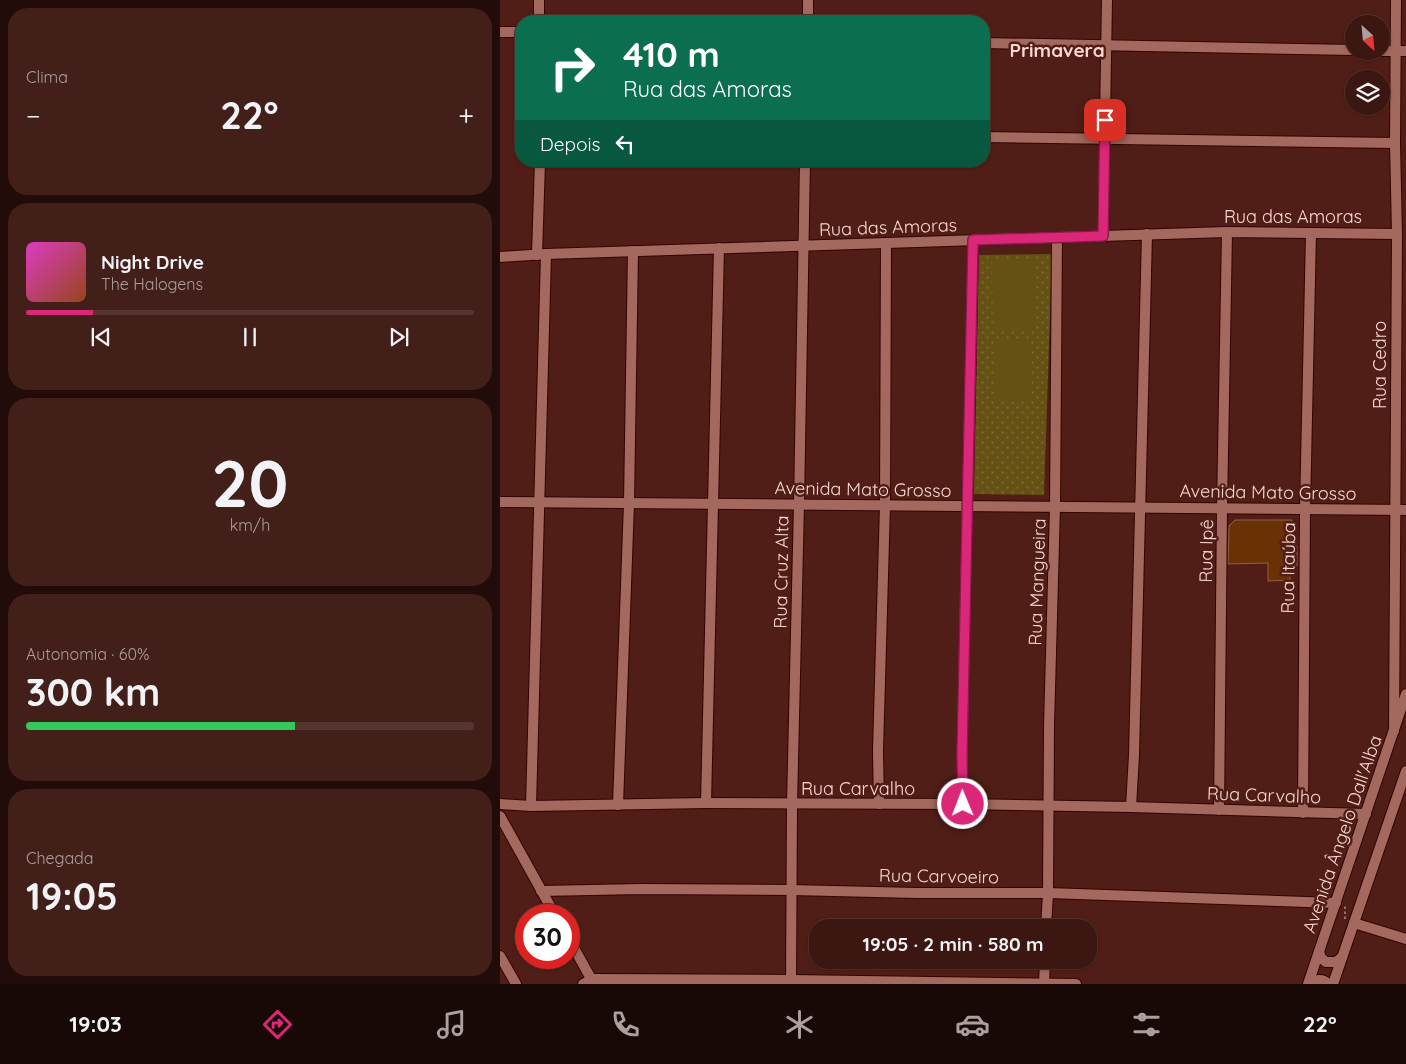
<!DOCTYPE html>
<html lang="pt">
<meta charset="utf-8">
<style>
body{margin:0;font-family:Quicksand,sans-serif;background:#431f19;color:#f1f3f6;height:100vh;display:flex;flex-direction:column;font-size:19px;white-space:nowrap}
*{box-sizing:border-box;margin:0}
p{font-size:16px;color:#ac9f9f}
.icon{flex:none;width:28px;height:28px;fill:none;stroke:currentColor;stroke-width:2;stroke-linecap:round;stroke-linejoin:round}
.map{position:relative;flex:1;overflow:hidden}
.details{display:flex;flex-direction:column;gap:8px;padding:8px;background:#210c09;width:500px}
.details>*{flex:none}
.banner{position:absolute;left:15px;top:15px;width:475px;height:152px;border-radius:20px;box-shadow:0 1px 4px #0004,0 0 0 1px #553530;background:#0b6e4f;color:#fff;overflow:hidden}
.needle{width:32px;rotate:154deg}
.controls{position:absolute;left:845px;top:15px;display:grid;gap:10px}
.controls a{display:grid;place-items:center;width:45px;height:45px;border-radius:50%;background:#3c1610;box-shadow:0 1px 4px #0004,0 0 0 1px #553530;font-size:25px}
.speed{position:absolute;left:15px;top:904px;display:flex;gap:10px;font-size:25px;font-weight:700;text-align:center}
.speed>*{display:grid;place-content:center;width:65px;height:65px;border-radius:50%;background:#3c1610;box-shadow:0 1px 4px #0004,0 0 0 1px #553530;line-height:1}
.speed .limit{border:8px solid #d22;background:#fff;color:#111}
.pin{position:absolute;display:grid;place-items:center;width:42px;height:42px;color:#fff;margin:-21px;border-radius:10px;box-shadow:0 2px 8px #0006}
.me{position:absolute;width:55px;margin:-28px;rotate:359deg;stroke-linejoin:round;filter:drop-shadow(0 0 4px #0008)}
.turn{display:flex;align-items:center;gap:18px;height:105px;padding:0 25px;font-size:22px}
.turn .icon{width:65px;height:65px;stroke-width:2.5}
.turn b{display:block;font-size:35px;line-height:42px}
.then{display:flex;align-items:center;height:48px;padding:0 25px;background:#0003;gap:10px;font-size:19px}
.big{font-size:38px;font-weight:700;line-height:1.1}
.details .widget{flex:1;display:flex;flex-direction:column;justify-content:center;gap:8px;min-width:0;padding:0 18px;border-radius:20px;background:#431f19}
.details .dial{align-items:center;gap:0}
.dial b{font-size:65px;line-height:1}
.song{display:flex;align-items:center;gap:15px}
.cover{width:60px;height:60px;border-radius:8px;background:linear-gradient(135deg,hsl(310 70% 55%),hsl(20 70% 35%))}
.played{height:5px;border-radius:2px;background:linear-gradient(90deg,#db2777 15%,#553530 15%)}
.keys{display:flex;justify-content:space-around;direction:ltr}
.heat{display:flex;justify-content:space-between;align-items:center;font-size:28px;direction:ltr}
.charge{height:8px;border-radius:4px;background:linear-gradient(90deg,#34c759 60%,#553530 0)}
.trip{position:absolute;left:309px;top:919px;width:288px;height:50px;border-radius:20px;background:#3c1610;box-shadow:0 1px 4px #0004,0 0 0 1px #553530;font-weight:700;line-height:50px;text-align:center}
.tab-bar{display:flex;height:80px;justify-content:space-around;align-items:center;background:#180906;color:#ac9f9f}
.tab-bar .icon{width:35px;height:35px}
.tab-bar .active{color:#db2777}
.tab-bar b{font-size:22px;color:#f1f3f6}
main{display:flex;flex:1;min-height:0}
.map>svg:first-child{display:block}
</style>
<main>
<section class="details">
<div class="widget"><p>Clima</p>
<div class="heat"><a>−</a><b class="big">22°</b><a>+</a></div>
</div>
<div class="widget">
<div class="song"><i class="cover"></i><div><b>Night Drive</b><p>The Halogens</p></div></div>
<div class="played"></div>
<div class="keys"><svg class="icon" aria-label="previous" viewBox="0 0 24 24"><path d="M18 5L8 12l10 7zM5 5v14"/></svg><svg class="icon" aria-label="pause" viewBox="0 0 24 24"><path d="M8 5v14M16 5v14"/></svg><svg class="icon" aria-label="next" viewBox="0 0 24 24"><path d="M6 5l10 7-10 7zM19 5v14"/></svg></div>
</div>
<div class="widget dial"><b>20</b><p>km/h</p></div>
<div class="widget"><p>Autonomia · 60%</p><b class="big">300 km</b><div class="charge"></div></div>
<div class="widget"><p>Chegada</p><b class="big">19:05</b></div>
</section>
<div class="map">
<svg width="906" height="984" viewBox="0 0 906 984">
<defs>
<pattern id="green-dots" width="8" height="8" patternUnits="userSpaceOnUse" patternTransform="scale(1.25)"><rect width="8" height="8" fill="#645113"/><path d="M2 2h.1M6 6h.1" fill="none" stroke="#7b6934" stroke-width="1.8" stroke-linecap="round"/></pattern>
</defs>
<rect width="100%" height="100%" fill="#501e16"/>
<polygon fill="url(#green-dots)" points="552,254 544,495 474,494 479,255"/>
<g fill="#645113">
<polygon points="492,259 536,259 536,331 493,331"/>
<rect x="495" y="340" width="35" height="62"/>
</g>
<polygon fill="#693105" stroke="#936245" points="735,520 792,520 792,546 797,546 797,566 790,566 790,580 768,581 768,563 728,564 729,526"/>
<g fill="none" stroke-linecap="round" stroke-linejoin="round">
<defs>
<g id="minor">
<polyline points="39,21 39,0"/>
<polyline points="308,21 308,0"/>
<polyline points="0,32 21,32"/>
<polyline points="484,43 854,50"/>
<polyline points="881,51 906,51"/>
<polyline points="484,137 895,143"/>
<polyline points="603,236 607,0"/>
<polyline points="37,255 40,161"/>
<polyline points="0,257 46,254 727,232 897,234"/>
<polyline points="0,502 906,510"/>
<polyline points="894,731 897,234 895,143 896,0"/>
<polyline points="206,803 219,248"/>
<polyline points="0,804 31,806 206,803 463,804 631,807 866,814"/>
<polyline points="379,804 378,751 385,505 386,243"/>
<polyline points="463,804 462,755 473,240"/>
<polyline points="118,805 129,503 133,251"/>
<polyline points="31,806 46,254"/>
<polyline points="631,807 634,755 647,234"/>
<polyline points="719,810 722,508 727,232"/>
<polyline points="803,813 805,509 811,233"/>
<polyline points="0,816 55,915"/>
<polyline points="41,891 141,889 291,890 417,893 548,893 836,903"/>
<polyline points="854,923 906,939"/>
<polyline points="546,928 548,893 549,726 555,507 557,237"/>
<polyline points="69,939 94,984"/>
<polyline points="819,951 821,958 826,962 836,962 842,957"/>
<polyline points="0,956 16,984"/>
<polyline points="83,984 92,979 291,980 576,984"/>
<polyline points="291,984 292,804 299,504 305,161"/>
<polyline points="544,984 545,960"/>
<polyline points="808,984 906,694"/>
<path d="M809,984C815,980 822,978 828,984"/>
<polyline points="833,984 906,771"/>
</g>
</defs>
<use href="#minor" stroke="#330401" stroke-width="12"/>
<polyline stroke="#9b7068" stroke-width="2" stroke-dasharray="2.5 2.5" stroke-linecap="butt" points="845,919 845,906"/>
<use href="#minor" stroke="#a3695e" stroke-width="10"/>
</g>
<g fill="none" stroke-linecap="round" stroke-linejoin="round">
<defs>
<polyline id="route" points="463,804 462,755 473,240 603,236 605,120"/>
</defs>
<use href="#route" stroke="#8e194d" stroke-width="12"/>
<use href="#route" stroke="#db2777" stroke-width="9"/>
</g>
<g text-anchor="middle" dominant-baseline="central" stroke-width="5" stroke-linejoin="round" paint-order="stroke">
<g font-size="18" fill="#fad8d1" stroke="#501e16">
<text x="793" y="216">Rua das Amoras</text>
<text transform="translate(388 227) rotate(-2)">Rua das Amoras</text>
<text transform="translate(879 365) rotate(-90)">Rua Cedro</text>
<text transform="translate(363 489) rotate(1)">Avenida Mato Grosso</text>
<text transform="translate(768 492) rotate(1)">Avenida Mato Grosso</text>
<text transform="translate(706 551) rotate(-89)">Rua Ipê</text>
<text transform="translate(788 568) rotate(-89)">Rua Itaúba</text>
<text transform="translate(281 572) rotate(-89)">Rua Cruz Alta</text>
<text transform="translate(537 582) rotate(-88)">Rua Mangueira</text>
<text x="358" y="788">Rua Carvalho</text>
<text transform="translate(764 795) rotate(2)">Rua Carvalho</text>
<text transform="translate(842 834) rotate(-71)">Avenida Ângelo Dall'Alba</text>
<text transform="translate(439 876) rotate(1)">Rua Carvoeiro</text>
</g>
<g font-size="19" font-weight="bold" fill="#fad8d1" stroke="#501e16">
<text x="557" y="50">Primavera</text>
</g>
</g>
</svg>
<div class="controls">
<a><svg class="needle" viewBox="-14 -14 28 28"><path d="M0-13l5 13h-10z" fill="#e53935"/><path d="M0 13l5-13h-10z" fill="#ac9f9f"/></svg></a>
<a><svg class="icon" aria-label="layers" viewBox="0 0 24 24"><path d="M12 4l9 5-9 5-9-5zM3 14l9 5 9-5"/></svg></a>
</div>
<div class="speed"><div class="limit">30</div></div>
<div class="pin" style="left:605px;top:120px;background:#d93025"><svg class="icon" aria-label="arrive" viewBox="0 0 24 24"><path d="M6 21V4h12l-3 4 3 4H6"/></svg></div>
<svg class="me" style="left:463px;top:804px" viewBox="-20 -20 40 40"><circle r="17" fill="#db2777" stroke="#fff" stroke-width="3"/><path d="M0-11L8 9 0 5-8 9z" fill="#fff"/></svg>
<div class="trip">19:05 · 2 min · 580 m</div>
<div class="banner">
<div class="turn"><svg class="icon" aria-label="right" viewBox="0 0 24 24"><path d="M7 20v-9h11M14 6l5 5-5 5"/></svg><div><b>410 m</b>Rua das Amoras</div></div>
<div class="then">Depois<svg class="icon" aria-label="left" viewBox="0 0 24 24"><path d="M17 20v-9H6M10 6l-5 5 5 5"/></svg></div>
</div>
</div>
</main>
<nav class="tab-bar">
<b>19:03</b>
<svg class="icon active" aria-label="directions" viewBox="0 0 24 24"><path d="M12 3l9 9-9 9-9-9zM9 14v-3h6M13 9l2 2-2 2"/></svg>
<svg class="icon" aria-label="music" viewBox="0 0 24 24"><path d="M9 18V5l10-2v13"/><circle cx="6" cy="18" r="3"/><circle cx="16" cy="16" r="3"/></svg>
<svg class="icon" aria-label="phone" viewBox="0 0 24 24"><path d="M5 4h4l2 5-3 2q2 4 5 5l2-3 5 2v4C11 20 4 13 5 4z"/></svg>
<svg class="icon" aria-label="climate" viewBox="0 0 24 24"><path d="M12 3v18M4 7l16 10M4 17L20 7"/></svg>
<svg class="icon" aria-label="car" viewBox="0 0 24 24"><path d="M5 17H2v-5l4-1 3-4h7l3 4 3 1v5h-3M9 17h6M6 11h13"/><circle cx="7" cy="17" r="2"/><circle cx="17" cy="17" r="2"/></svg>
<svg class="icon" aria-label="filters" viewBox="0 0 24 24"><path d="M4 7h16M4 17h16"/><circle cx="9" cy="7" r="2"/><circle cx="15" cy="17" r="2"/></svg>
<b>22°</b>
</nav>
